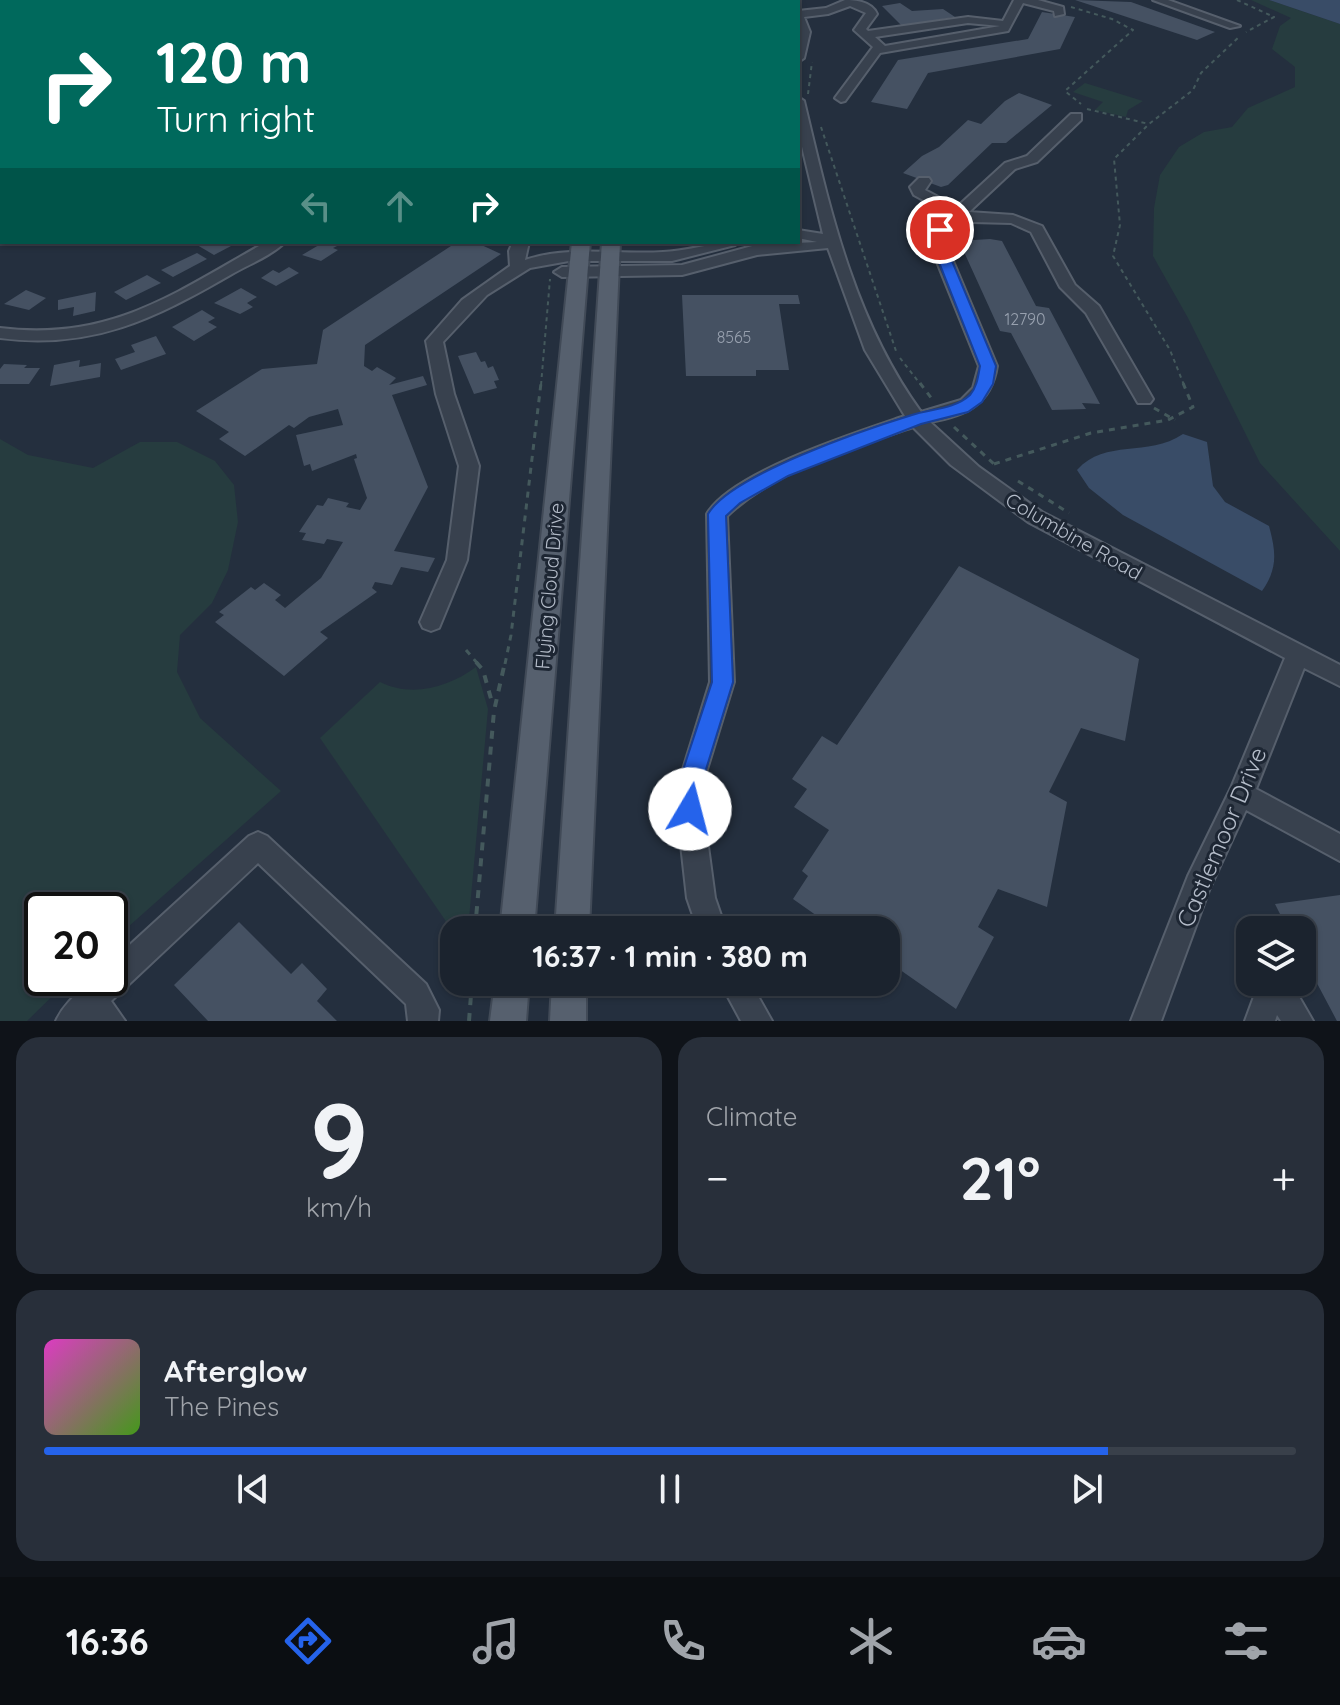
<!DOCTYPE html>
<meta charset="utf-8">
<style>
body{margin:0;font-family:Quicksand,sans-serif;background:#282f3a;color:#f1f3f6;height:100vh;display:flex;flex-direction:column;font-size:30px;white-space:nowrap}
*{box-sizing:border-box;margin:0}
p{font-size:26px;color:#a0a4aa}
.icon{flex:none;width:44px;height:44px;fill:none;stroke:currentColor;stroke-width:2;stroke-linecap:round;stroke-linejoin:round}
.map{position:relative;height:1021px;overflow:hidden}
.sheet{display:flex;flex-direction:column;gap:16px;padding:16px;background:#0f1319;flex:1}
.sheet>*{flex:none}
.top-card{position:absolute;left:0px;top:0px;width:800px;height:244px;box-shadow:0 2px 6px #0004,0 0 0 2px #39404a;background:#00695c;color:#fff;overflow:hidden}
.buttons{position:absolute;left:1236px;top:916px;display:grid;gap:16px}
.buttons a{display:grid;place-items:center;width:80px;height:80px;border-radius:16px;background:#1b232e;box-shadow:0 2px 6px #0004,0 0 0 2px #39404a;font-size:40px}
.speed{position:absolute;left:24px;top:892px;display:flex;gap:16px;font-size:40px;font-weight:700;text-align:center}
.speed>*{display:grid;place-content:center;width:104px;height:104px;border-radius:50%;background:#1b232e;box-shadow:0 2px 6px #0004,0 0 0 2px #39404a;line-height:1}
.speed .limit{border:4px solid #111;border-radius:12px;background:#fff;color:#111}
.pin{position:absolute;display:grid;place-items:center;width:68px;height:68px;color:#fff;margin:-34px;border:4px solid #fff;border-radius:50%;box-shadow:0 2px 8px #0007}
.me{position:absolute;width:88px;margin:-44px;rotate:8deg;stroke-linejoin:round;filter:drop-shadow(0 0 6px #0008)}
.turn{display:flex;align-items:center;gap:28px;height:168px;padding:0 24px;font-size:36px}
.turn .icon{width:104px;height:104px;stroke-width:2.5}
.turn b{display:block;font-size:56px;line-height:68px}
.lanes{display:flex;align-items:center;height:76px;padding:0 24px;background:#0003;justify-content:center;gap:40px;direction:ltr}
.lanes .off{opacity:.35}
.big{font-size:60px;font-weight:700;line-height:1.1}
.sheet .card{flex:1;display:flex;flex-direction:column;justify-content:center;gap:12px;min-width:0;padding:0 28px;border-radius:24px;background:#282f3a}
.sheet .dial{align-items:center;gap:0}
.dial b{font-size:104px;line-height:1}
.song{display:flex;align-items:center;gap:24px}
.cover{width:96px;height:96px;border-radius:12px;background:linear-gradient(135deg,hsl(310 70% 55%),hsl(100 70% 35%))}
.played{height:8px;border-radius:4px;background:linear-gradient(90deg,#2563eb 85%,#39404a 85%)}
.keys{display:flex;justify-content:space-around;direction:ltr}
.heat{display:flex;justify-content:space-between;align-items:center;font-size:44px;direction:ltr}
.sheet .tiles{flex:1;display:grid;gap:16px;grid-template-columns:1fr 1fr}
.card:last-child{grid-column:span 2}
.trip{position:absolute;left:440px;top:916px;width:460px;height:80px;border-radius:24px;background:#1b232e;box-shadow:0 2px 6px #0004,0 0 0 2px #39404a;font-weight:700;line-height:80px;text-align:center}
.dock{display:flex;height:128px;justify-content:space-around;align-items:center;background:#0b0e12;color:#a0a4aa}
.dock .icon{width:56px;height:56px}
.dock .active{color:#2563eb}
.dock b{font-size:36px;color:#f1f3f6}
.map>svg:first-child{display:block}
</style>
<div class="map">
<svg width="1340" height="1021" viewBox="0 0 1340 1021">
<rect width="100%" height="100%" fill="#242f3e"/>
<g fill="#263c3f">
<polygon points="1251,0 1269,0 1340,24 1340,551 1260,463 1188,318 1153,256 1154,208 1160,175 1179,147 1204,132 1232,127 1248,108 1295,87 1295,67 1272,49 1280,26 1291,18"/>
<polygon points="1085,83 1143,101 1128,110 1126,117 1095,110 1103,102 1073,92"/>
<polygon points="0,439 28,455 93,468 140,442 177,442 215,461 234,485 238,522 228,570 212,603 180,635 177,672 200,718 281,791 110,943 110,910 42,910 42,978 71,978 27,1021 0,1021"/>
<path d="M476,667L488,709L468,930H454V933L320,738L380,682C412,698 449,687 476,667Z"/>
</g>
<g fill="#394c67">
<polygon points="1269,0 1340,0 1340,24"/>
<path d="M1183,434L1207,442L1213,486L1225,502L1269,526C1276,552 1278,568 1262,591L1123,515L1089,488L1077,470C1106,438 1147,458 1183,434Z"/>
</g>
<g fill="#455162">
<polygon points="1075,0 1131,2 1215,32 1197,40"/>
<polygon points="900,3 912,11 943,9 955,17 902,26 882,6"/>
<polygon points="1042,12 1075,17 1060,49 928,73 907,109 871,102 898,60 1028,39"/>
<polygon points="1019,93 1052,105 1006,143 992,143 948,185 941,187 903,173 922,156 939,147 968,120 981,124 1005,101"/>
<polygon points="990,239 1002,241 1036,306 1049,308 1100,404 1082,403 1086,409 1052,410 1011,333 1000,331 959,241"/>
<polygon points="192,242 223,242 231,246 214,255"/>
<polygon points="324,242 337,246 333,248 338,250 321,261 302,255"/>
<polygon points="457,242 475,242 501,254 365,345 364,366 372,371 377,367 396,378 389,385 423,376 427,385 392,395 428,487 394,551 435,558 428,572 401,567 392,585 375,582 372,588 377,592 320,632 328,638 284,676 215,622 224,615 219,612 251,587 255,590 264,583 281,595 275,600 285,608 321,578 343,542 327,539 324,544 302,540 306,533 299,532 317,505 323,506 328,498 349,503 346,507 360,510 367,498 354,459 357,458 356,454 312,471 310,464 304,466 296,435 343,425 338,409 309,417 294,428 289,425 245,456 219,439 229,432 196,411 262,369 317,364 323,330"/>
<polygon points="197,253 207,259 173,277 161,270"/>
<polygon points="289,267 299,273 276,286 261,278 273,270 279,273"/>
<polygon points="147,275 161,283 126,300 114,292"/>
<polygon points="241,288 257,297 247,303 253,307 240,314 214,303"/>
<polygon points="26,290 46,298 29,310 4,304"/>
<polygon points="96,292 95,311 73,316 74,307 58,310 58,300"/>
<polygon points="682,295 798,295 800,304 779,304 789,370 756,370 756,376 686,376"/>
<polygon points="202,310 215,318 208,322 217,327 194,341 172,327"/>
<polygon points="156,336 166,354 121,370 115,359 135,352 131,345"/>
<polygon points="476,352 481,362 485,361 488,368 493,366 499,380 494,381 497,388 474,394 458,356"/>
<polygon points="80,360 79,367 101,363 100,377 50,386 54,365"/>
<polygon points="4,364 27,365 24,368 40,368 29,384 0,384 0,369"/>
<polygon points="959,566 1139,659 1125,741 1081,728 1049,792 1067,802 1047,907 998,889 978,927 994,937 956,1009 886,960 886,930 837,930 793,899 808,876 802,871 829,830 794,807 807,789 792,779 822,736 837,745"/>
<polygon points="1340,895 1340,1021 1337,1021 1302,955 1302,930 1288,930 1275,904"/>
<polygon points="239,922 291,974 302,963 327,989 317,1001 337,1021 208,1021 174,985"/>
</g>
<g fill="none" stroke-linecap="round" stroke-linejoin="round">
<defs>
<g id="minor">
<polygon points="134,0 152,0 153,2 135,2"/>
<polygon points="782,0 792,0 793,2 783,2"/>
<path d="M845,0C856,0 872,2 877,14L866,29L868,31L968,17L1003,21L1014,0H1038L1063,7L1064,14L1055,16L1054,11L1023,3L1008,31L880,53L845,101L841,102L835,98L873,47L854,30L866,13L850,6L828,14L804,17L810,32L804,58L798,62V11L826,8ZM968,23L1000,26L885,46L875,37Z"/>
<polygon points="1153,0 1168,0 1240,26 1230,28"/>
<path d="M798,97L804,101C830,210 854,320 921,412L961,400L973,388L979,366L929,242L935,227L949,214L914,195L910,187L919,178H929L931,181L925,190L957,207L1005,163L1027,156L1071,114H1081V120L1037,162L1015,169L969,212L1013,215L1042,226L1075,285L1099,306L1153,399L1150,403H1138L1086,313L1060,287L1031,232L1011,223L972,222L961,219L947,231L945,242L997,366C991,405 965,416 930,422L979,467L1042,512L1340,665V686L1304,668L1256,789L1340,834V861L1246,810L1209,890L1161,1021H1131L1188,876L1231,788L1285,658L1028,522L951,465L913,427C851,448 775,470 727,516L734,682L704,779L703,809L715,898L726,930H698L687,898L677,809L680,779L710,682L707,514C731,472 858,432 905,416L865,350L828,248L757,255L682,275L562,277L554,272L562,267L682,265L756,245L817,242L798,238V230L823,234L798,130Z"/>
<rect x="0" y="120" width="2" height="8"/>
<path d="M266,242H285C271,256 249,264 232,274C154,319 92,350 0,338V328C110,342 175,293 266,242Z"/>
<path d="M513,242H529L525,260C570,245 617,255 663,252C689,251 712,242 738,242L735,245L672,261H569L530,268L487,295L443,342L454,394L479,466L467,560L439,628L431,631L423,628L420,622L447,560L459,466L436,394L426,341L462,300L510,266L509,251Z"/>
<path d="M258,832L267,836L426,984L439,1010L438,1021H408L406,1004L258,863L111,1001L125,1021H56C64,1003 80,991 94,978H110V963L249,836Z"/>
<polygon points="720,982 750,982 772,1021 741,1021"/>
<polygon points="1277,982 1298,995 1313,1021 1281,1021 1277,1015 1275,1021 1245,1021 1259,983"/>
</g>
<g id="major">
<polygon points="434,0 450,0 451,2 435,2"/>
<polygon points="464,0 479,0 480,2 465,2"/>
<polygon points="572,242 590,242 534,930 500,930"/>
<polygon points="602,242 620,242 589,930 555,930"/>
<polygon points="495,982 529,982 526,1021 490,1021"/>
<polygon points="552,982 586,982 586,1021 550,1021"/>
</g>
</defs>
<use href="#minor" stroke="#565f6c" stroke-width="4"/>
<use href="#major" stroke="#414a57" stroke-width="4"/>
<g stroke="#44595c" stroke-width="2" stroke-dasharray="4 4" stroke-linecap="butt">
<polyline points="1237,0 1274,17 1246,32"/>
<polyline points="28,2 34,0"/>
<polyline points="1071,7 1112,19 1133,30 1065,91 1081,104"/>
<polyline points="808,94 812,62"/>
<polyline points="1087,109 1149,124"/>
<polyline points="821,127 896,351"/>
<polyline points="900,358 921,385"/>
<polyline points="541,385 550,279"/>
<polyline points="1184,385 1170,350 1113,256 1120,225 1114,159 1149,124 1193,90 1201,73 1240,36"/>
</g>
<g stroke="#44595c" stroke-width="3" stroke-dasharray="6 6" stroke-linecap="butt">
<polyline points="920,383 932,399"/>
<polyline points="1154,408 1175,420"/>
<polyline points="954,427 995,465"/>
<polyline points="994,464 1091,433 1168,420 1193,407 1183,383"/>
<polyline points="1018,481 1069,513"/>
<polyline points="466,650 478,664"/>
<polyline points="505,664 511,635 541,383"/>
</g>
<g stroke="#44595c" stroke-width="4" stroke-dasharray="8 8" stroke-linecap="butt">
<polyline points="476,662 483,670 493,706"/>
<polyline points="475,930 494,711 505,662"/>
<polyline points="469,1021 472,982"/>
</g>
<use href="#minor" fill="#38414e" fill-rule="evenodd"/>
<use href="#major" fill="#56606e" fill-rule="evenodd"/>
</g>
<path fill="#2563eb" stroke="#184099" stroke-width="2" d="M935,228L947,230L944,242L996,366L993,384L982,402L968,412L921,424L788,476L740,503L726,516L733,682L703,779L698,817L690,820L681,817L678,809L680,779L712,682L708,514C731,475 866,429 912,415C931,409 955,409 970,395C977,387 978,377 980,366L931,242Z"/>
<g text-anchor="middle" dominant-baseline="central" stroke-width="6" stroke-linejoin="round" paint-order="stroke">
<g font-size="16" fill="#98a1af">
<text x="1025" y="319">12790</text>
<text x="734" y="337">8565</text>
</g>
<g font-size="20" fill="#b4bcc9" stroke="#1d2633">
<text transform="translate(1074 536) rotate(30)">Columbine Road</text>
<text transform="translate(549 586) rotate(-85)">Flying Cloud Drive</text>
</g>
<g font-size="24" fill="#b4bcc9" stroke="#1d2633">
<text transform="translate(1221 837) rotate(-67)">Castlemoor Drive</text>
</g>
</g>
</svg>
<div class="buttons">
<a><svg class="icon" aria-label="layers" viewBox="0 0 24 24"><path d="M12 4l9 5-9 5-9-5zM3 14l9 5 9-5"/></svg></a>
</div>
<div class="speed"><div class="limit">20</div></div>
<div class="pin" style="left:940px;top:230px;background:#d93025"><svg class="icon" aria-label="arrive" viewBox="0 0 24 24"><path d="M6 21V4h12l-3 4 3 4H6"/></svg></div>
<svg class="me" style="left:690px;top:809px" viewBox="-20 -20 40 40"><circle r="19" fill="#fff"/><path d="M0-13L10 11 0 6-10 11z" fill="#2563eb"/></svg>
<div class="trip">16:37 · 1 min · 380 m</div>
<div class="top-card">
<div class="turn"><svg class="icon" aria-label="right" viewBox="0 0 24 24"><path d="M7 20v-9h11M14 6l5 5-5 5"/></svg><div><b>120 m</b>Turn right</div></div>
<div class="lanes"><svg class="icon off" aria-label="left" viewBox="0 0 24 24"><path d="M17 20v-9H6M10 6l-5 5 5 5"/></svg><svg class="icon off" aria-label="ahead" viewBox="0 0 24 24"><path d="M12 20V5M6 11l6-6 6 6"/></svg><svg class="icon" aria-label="right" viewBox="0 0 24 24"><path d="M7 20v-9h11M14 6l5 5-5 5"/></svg></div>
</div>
</div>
<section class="sheet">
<div class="tiles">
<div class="card dial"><b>9</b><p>km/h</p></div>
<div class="card"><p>Climate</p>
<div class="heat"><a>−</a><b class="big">21°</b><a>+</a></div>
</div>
<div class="card">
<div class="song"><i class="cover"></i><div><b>Afterglow</b><p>The Pines</p></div></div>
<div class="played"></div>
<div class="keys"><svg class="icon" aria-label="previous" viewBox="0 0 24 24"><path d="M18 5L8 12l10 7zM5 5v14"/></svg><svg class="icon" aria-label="pause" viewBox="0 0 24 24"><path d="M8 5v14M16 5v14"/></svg><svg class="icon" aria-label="next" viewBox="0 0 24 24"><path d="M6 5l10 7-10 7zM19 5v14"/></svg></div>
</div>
</div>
</section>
<nav class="dock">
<b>16:36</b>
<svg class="icon active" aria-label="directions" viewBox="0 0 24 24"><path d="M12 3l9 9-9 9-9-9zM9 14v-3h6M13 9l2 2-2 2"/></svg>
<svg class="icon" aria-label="music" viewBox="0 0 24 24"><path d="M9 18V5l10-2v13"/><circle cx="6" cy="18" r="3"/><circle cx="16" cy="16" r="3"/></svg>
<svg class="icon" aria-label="phone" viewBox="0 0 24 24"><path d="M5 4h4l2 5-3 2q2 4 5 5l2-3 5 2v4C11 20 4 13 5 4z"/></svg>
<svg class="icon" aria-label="climate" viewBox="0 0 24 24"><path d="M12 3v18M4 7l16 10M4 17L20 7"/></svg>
<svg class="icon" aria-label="car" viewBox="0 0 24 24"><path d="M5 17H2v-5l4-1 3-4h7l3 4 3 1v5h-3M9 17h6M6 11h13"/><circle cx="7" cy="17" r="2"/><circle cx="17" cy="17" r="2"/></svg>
<svg class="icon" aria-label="filters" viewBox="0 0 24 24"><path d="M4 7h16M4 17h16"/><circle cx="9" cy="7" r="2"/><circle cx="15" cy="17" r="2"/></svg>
</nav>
